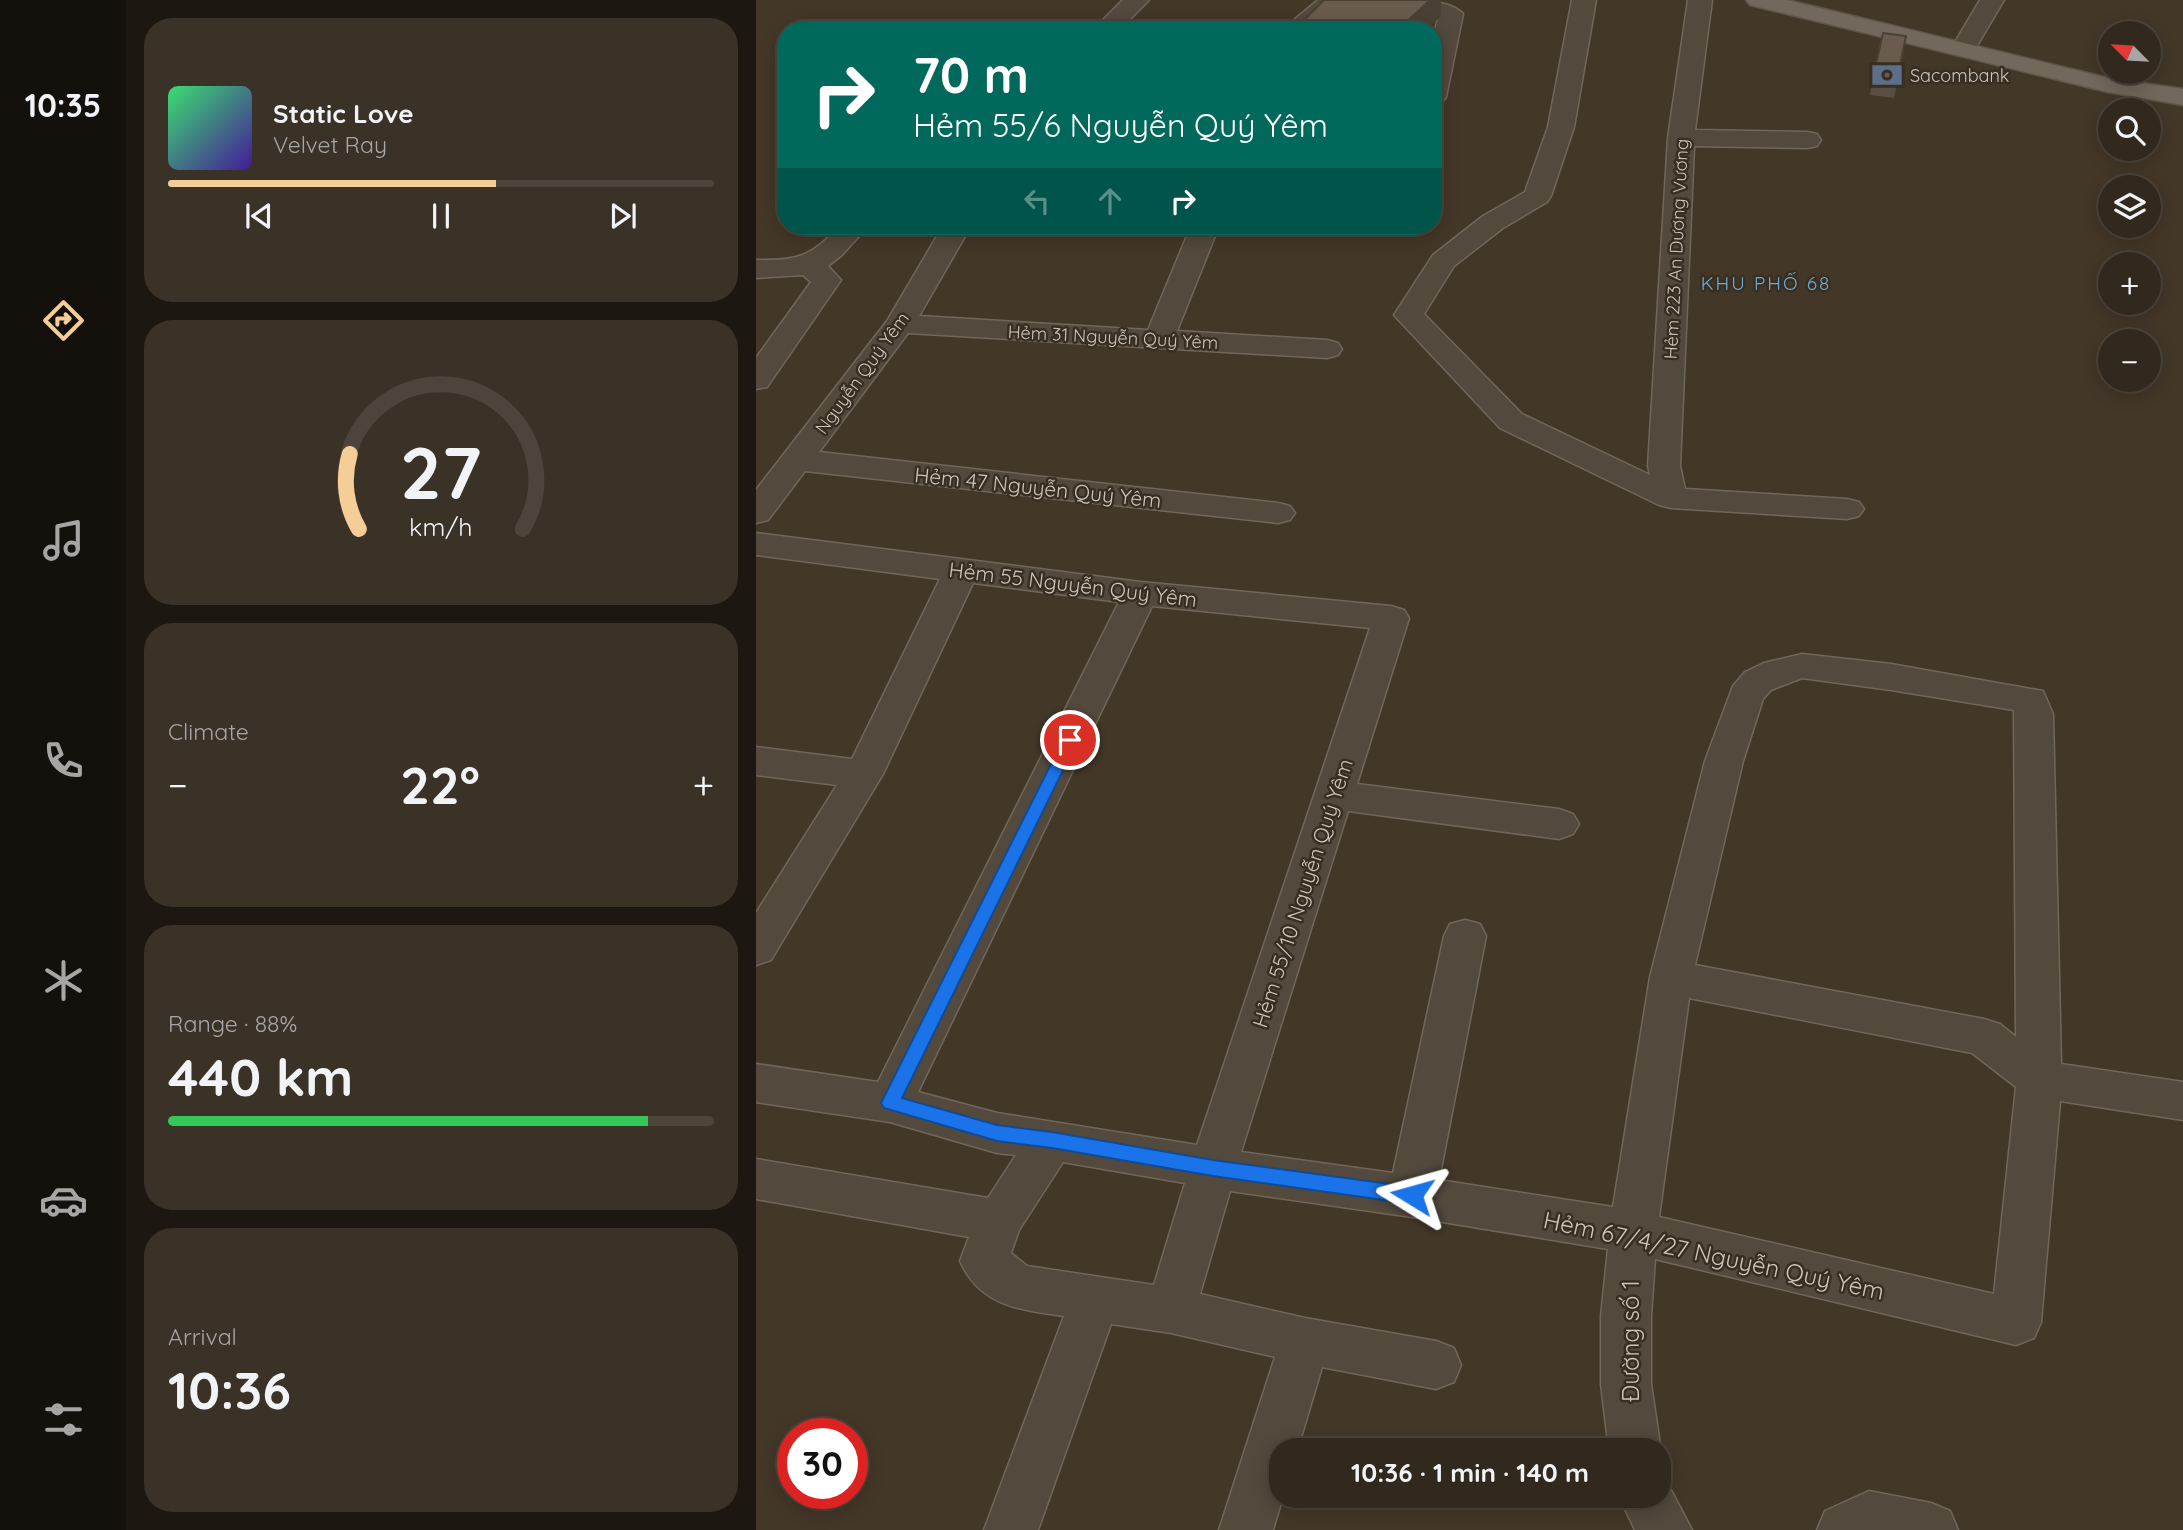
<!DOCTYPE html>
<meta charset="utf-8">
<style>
body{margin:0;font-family:Quicksand,sans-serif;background:#3a3127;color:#f1f3f6;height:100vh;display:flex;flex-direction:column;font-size:26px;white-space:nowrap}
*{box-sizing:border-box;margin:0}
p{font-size:23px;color:#a8a6a4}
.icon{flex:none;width:38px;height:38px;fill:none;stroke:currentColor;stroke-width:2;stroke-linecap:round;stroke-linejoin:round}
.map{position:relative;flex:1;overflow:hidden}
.details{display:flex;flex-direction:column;gap:18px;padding:18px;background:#1c1710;width:630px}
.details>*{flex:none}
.banner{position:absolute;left:21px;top:21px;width:665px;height:214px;border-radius:28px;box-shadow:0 4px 18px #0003,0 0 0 2px #4d453c;background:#00695c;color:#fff;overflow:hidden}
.needle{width:46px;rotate:294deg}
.buttons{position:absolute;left:1342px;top:21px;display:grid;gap:14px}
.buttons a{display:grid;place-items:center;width:63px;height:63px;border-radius:50%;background:#32291e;box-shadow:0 4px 18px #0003,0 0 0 2px #4d453c;font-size:35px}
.speed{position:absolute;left:21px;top:1418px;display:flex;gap:14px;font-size:35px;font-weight:700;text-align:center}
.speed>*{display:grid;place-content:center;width:91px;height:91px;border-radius:50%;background:#32291e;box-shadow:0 4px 18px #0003,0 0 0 2px #4d453c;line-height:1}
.speed .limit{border:10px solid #d22;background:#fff;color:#111}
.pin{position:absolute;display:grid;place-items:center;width:60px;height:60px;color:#fff;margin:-30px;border:4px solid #fff;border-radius:50%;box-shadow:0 2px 7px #0007}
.me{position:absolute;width:77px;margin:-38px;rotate:278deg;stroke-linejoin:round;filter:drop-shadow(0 0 5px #0008)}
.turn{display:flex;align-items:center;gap:24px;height:147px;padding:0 21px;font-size:32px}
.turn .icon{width:91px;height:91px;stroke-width:2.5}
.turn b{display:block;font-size:49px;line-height:60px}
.lanes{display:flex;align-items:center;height:66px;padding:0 21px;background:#0003;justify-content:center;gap:35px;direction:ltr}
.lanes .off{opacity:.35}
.big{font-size:52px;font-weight:700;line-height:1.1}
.details .tile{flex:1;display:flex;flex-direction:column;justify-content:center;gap:10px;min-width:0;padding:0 24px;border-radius:28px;background:#3a3127}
.details .dial{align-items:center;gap:0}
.dial svg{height:182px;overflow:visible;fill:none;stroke:#4d453c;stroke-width:7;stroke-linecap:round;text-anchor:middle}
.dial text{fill:#f1f3f6;stroke:none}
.song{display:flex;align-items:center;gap:21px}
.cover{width:84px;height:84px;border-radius:10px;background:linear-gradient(135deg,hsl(140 70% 55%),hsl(260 70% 35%))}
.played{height:7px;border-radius:4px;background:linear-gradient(90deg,#f5cd96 60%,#4d453c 60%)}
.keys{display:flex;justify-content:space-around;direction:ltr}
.heat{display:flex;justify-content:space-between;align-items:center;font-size:38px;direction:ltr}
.charge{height:10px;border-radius:5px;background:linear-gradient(90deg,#34c759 88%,#4d453c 0)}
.trip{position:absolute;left:513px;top:1438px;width:402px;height:70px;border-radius:28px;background:#32291e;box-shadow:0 4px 18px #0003,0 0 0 2px #4d453c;font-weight:700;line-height:70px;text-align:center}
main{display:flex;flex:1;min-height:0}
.menu{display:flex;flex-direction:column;width:126px;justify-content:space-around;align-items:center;background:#14100c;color:#a8a6a4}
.menu .icon{width:49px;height:49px}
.menu .active{color:#f5cd96}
.menu b{font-size:32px;color:#f1f3f6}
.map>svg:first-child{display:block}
</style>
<main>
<nav class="menu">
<b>10:35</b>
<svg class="icon active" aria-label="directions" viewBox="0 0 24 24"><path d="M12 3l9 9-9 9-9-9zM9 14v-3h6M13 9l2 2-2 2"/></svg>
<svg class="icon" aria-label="music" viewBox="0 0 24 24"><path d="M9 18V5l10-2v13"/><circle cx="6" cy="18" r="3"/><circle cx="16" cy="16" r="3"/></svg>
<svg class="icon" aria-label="phone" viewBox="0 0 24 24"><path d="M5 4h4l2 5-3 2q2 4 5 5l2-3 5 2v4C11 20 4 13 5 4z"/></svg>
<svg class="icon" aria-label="climate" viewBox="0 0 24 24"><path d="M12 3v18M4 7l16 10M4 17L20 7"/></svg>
<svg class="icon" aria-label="car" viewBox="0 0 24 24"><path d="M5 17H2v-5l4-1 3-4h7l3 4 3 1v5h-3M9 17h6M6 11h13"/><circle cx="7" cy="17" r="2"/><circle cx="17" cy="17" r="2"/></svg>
<svg class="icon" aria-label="filters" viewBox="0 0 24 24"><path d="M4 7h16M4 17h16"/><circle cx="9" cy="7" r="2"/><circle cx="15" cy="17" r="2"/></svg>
</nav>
<section class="details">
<div class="tile">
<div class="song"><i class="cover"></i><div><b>Static Love</b><p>Velvet Ray</p></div></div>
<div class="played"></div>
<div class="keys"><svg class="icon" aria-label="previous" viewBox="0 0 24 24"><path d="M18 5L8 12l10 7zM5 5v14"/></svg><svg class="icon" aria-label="pause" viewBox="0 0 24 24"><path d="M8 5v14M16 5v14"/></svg><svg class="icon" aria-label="next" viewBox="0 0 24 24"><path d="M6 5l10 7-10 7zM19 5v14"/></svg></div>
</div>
<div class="tile dial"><svg viewBox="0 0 100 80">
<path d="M14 69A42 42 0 1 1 86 69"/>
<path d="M14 69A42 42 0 0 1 10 36" stroke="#f5cd96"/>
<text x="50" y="56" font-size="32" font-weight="700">27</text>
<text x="50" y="72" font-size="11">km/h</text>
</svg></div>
<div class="tile"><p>Climate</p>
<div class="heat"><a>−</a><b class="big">22°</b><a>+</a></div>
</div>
<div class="tile"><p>Range · 88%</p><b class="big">440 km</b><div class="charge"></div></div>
<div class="tile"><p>Arrival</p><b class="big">10:36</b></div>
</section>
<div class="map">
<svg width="1427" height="1530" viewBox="0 0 1427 1530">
<rect width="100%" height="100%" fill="#433728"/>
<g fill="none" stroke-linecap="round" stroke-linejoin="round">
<defs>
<g id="minor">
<polygon points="367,0 393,0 363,30 337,30"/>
<polygon points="562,0 589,0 553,30 526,30"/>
<path d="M643,0C662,0 695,0 707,14L690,97L686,102L677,105V40L682,18L647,5Z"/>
<polygon points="816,0 840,0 818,127 795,196 791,202 747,228 698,266 668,314 766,414 894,475 892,466 912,138 932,0 956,0 939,130 1052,132 1061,134 1065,140 1061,146 1052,148 938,146 924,466 929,489 1091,499 1103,502 1108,509 1103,516 1091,519 915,508 903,505 744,428 638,315 677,255 727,216 769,192 792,127"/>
<polygon points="1224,0 1248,0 1216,54 1207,56 1198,54 1195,49"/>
<path d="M83,226H112L86,255L72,266L85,280L11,387L0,389V358L55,282L47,275L0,278V260C40,261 56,257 83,226Z"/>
<polygon points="187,226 215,226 163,316 392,330 435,226 463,226 421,331 571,340 582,343 586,349 582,355 571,358 152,333 63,452 522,503 534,506 539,513 534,520 522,523 49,471 12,520 0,523 0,490 131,321"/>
<path d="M0,533L385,582L635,606L648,610L653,618L601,784L803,809L817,814L823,824L817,834L803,839L592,811L485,1152L637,1173L688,936L694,924L709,920L724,924L730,936L683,1180L857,1207L894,977L949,761L977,686L989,672L1008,663L1046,654L1135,664L1287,691L1297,714L1305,1064L1427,1082V1120L1304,1101L1285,1322L1278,1338L1260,1345L899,1259L895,1316V1384L905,1451L903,1456V1451H853L845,1384V1316L852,1249L656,1217L474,1191L444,1294L549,1318L680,1341L698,1348L705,1365L698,1382L680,1389L566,1367L541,1451H525L527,1496L517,1530H463L519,1357L415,1333L355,1324L282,1530H228L308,1316C264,1310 224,1306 204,1261L213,1237L0,1199V1159L232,1198L260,1155L241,1153L134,1122L0,1102V1064L122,1082L363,602L217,583L127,774L15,960L0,965V913L81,785L0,775V747L96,759L184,579L0,555ZM396,606L614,628L441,1145L241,1113L162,1092ZM1046,678L1135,690L1258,710L1260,1037L1244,1024L1228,1019L939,965L987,761L1007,699L1015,690ZM933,998L1216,1053L1260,1087L1238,1294L903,1217ZM307,1162L429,1183L398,1285L271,1266L255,1253L263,1230Z"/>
<polygon points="903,1475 908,1477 936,1530 879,1530 863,1496 903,1496"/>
<polygon points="1113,1491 1175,1503 1194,1511 1202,1530 1061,1530 1069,1511"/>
</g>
<polygon id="major" points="990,0 1031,0 1352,78 1427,89 1427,105 1352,92 994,5"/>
</defs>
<use href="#minor" stroke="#70675b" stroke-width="3"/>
<use href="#major" stroke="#5f5549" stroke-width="3"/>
<use href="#minor" fill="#53493d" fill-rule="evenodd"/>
<use href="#major" fill="#72685b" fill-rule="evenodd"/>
</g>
<polygon fill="#5a4e42" points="1147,54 1138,98 1114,95 1117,77"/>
<polygon fill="#4a4036" points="674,0 685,0 685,16 670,30 642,30"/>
<g fill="#695b4d" stroke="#4a4036" stroke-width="2">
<polygon points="568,0 674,0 642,30 538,30"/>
<polygon points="1127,33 1150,36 1141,80 1117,77"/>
</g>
<polygon fill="#1a73e8" stroke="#114b97" stroke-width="2" points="314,734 322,740 146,1098 241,1125 296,1132 457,1160 656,1187 663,1189 666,1195 663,1201 656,1204 457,1176 296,1148 241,1141 128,1108 125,1103 128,1097 307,740"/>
<defs>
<symbol id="bank-bare" viewBox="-9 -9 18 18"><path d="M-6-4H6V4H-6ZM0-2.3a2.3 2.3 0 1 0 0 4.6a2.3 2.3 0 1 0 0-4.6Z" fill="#5c6f8a" stroke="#382e21" stroke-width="2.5" paint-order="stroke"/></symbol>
</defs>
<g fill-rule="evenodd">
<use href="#bank-bare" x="1109" y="53" width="44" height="44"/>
</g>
<g text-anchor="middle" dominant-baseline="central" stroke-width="5" stroke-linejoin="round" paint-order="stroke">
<g font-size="18" fill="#ccc5ba" stroke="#382e21" text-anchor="start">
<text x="1154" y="75">Sacombank</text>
</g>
<g font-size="18" fill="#ccc5ba" stroke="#382e21">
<text transform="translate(920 249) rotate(-87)">Hẻm 223 An Dương Vương</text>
<text transform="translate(357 337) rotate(3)">Hẻm 31 Nguyễn Quý Yêm</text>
<text transform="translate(106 373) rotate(-54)">Nguyễn Quý Yêm</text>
</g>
<g font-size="19" letter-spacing="2" fill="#6eabd3" stroke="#382e21">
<text x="1010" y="283">KHU PHỐ 68</text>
</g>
<g font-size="21" fill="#ccc5ba" stroke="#382e21">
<text transform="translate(282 487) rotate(6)">Hẻm 47 Nguyễn Quý Yêm</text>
<text transform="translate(317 584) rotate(7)">Hẻm 55 Nguyễn Quý Yêm</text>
<text transform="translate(546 893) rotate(-72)">Hẻm 55/10 Nguyễn Quý Yêm</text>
</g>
<g font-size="24" fill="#ccc5ba" stroke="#382e21">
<text transform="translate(958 1255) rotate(12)">Hẻm 67/4/27 Nguyễn Quý Yêm</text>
<text transform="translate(874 1341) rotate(-90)">Đường số 1</text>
</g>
</g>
</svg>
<div class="buttons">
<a><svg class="needle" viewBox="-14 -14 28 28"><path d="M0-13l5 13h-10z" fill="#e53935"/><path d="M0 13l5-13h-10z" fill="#a8a6a4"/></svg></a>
<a><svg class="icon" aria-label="search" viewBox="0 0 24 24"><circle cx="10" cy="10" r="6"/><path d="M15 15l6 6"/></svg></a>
<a><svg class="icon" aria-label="layers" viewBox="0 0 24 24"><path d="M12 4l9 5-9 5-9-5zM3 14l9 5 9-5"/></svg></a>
<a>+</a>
<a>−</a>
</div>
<div class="speed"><div class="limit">30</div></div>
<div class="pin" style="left:314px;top:740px;background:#d93025"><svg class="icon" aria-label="arrive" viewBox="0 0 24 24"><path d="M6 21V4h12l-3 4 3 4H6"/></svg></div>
<svg class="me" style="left:656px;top:1195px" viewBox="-20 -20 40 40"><path d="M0-17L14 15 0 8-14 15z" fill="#1a73e8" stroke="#fff" stroke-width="4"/></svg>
<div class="trip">10:36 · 1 min · 140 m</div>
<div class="banner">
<div class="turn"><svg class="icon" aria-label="right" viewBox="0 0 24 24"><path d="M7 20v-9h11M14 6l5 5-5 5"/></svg><div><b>70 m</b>Hẻm 55/6 Nguyễn Quý Yêm</div></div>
<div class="lanes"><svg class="icon off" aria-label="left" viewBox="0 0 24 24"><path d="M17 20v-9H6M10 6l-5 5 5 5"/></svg><svg class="icon off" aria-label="ahead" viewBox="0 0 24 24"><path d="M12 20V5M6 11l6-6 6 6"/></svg><svg class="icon" aria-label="right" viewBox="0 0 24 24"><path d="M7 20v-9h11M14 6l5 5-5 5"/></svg></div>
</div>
</div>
</main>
